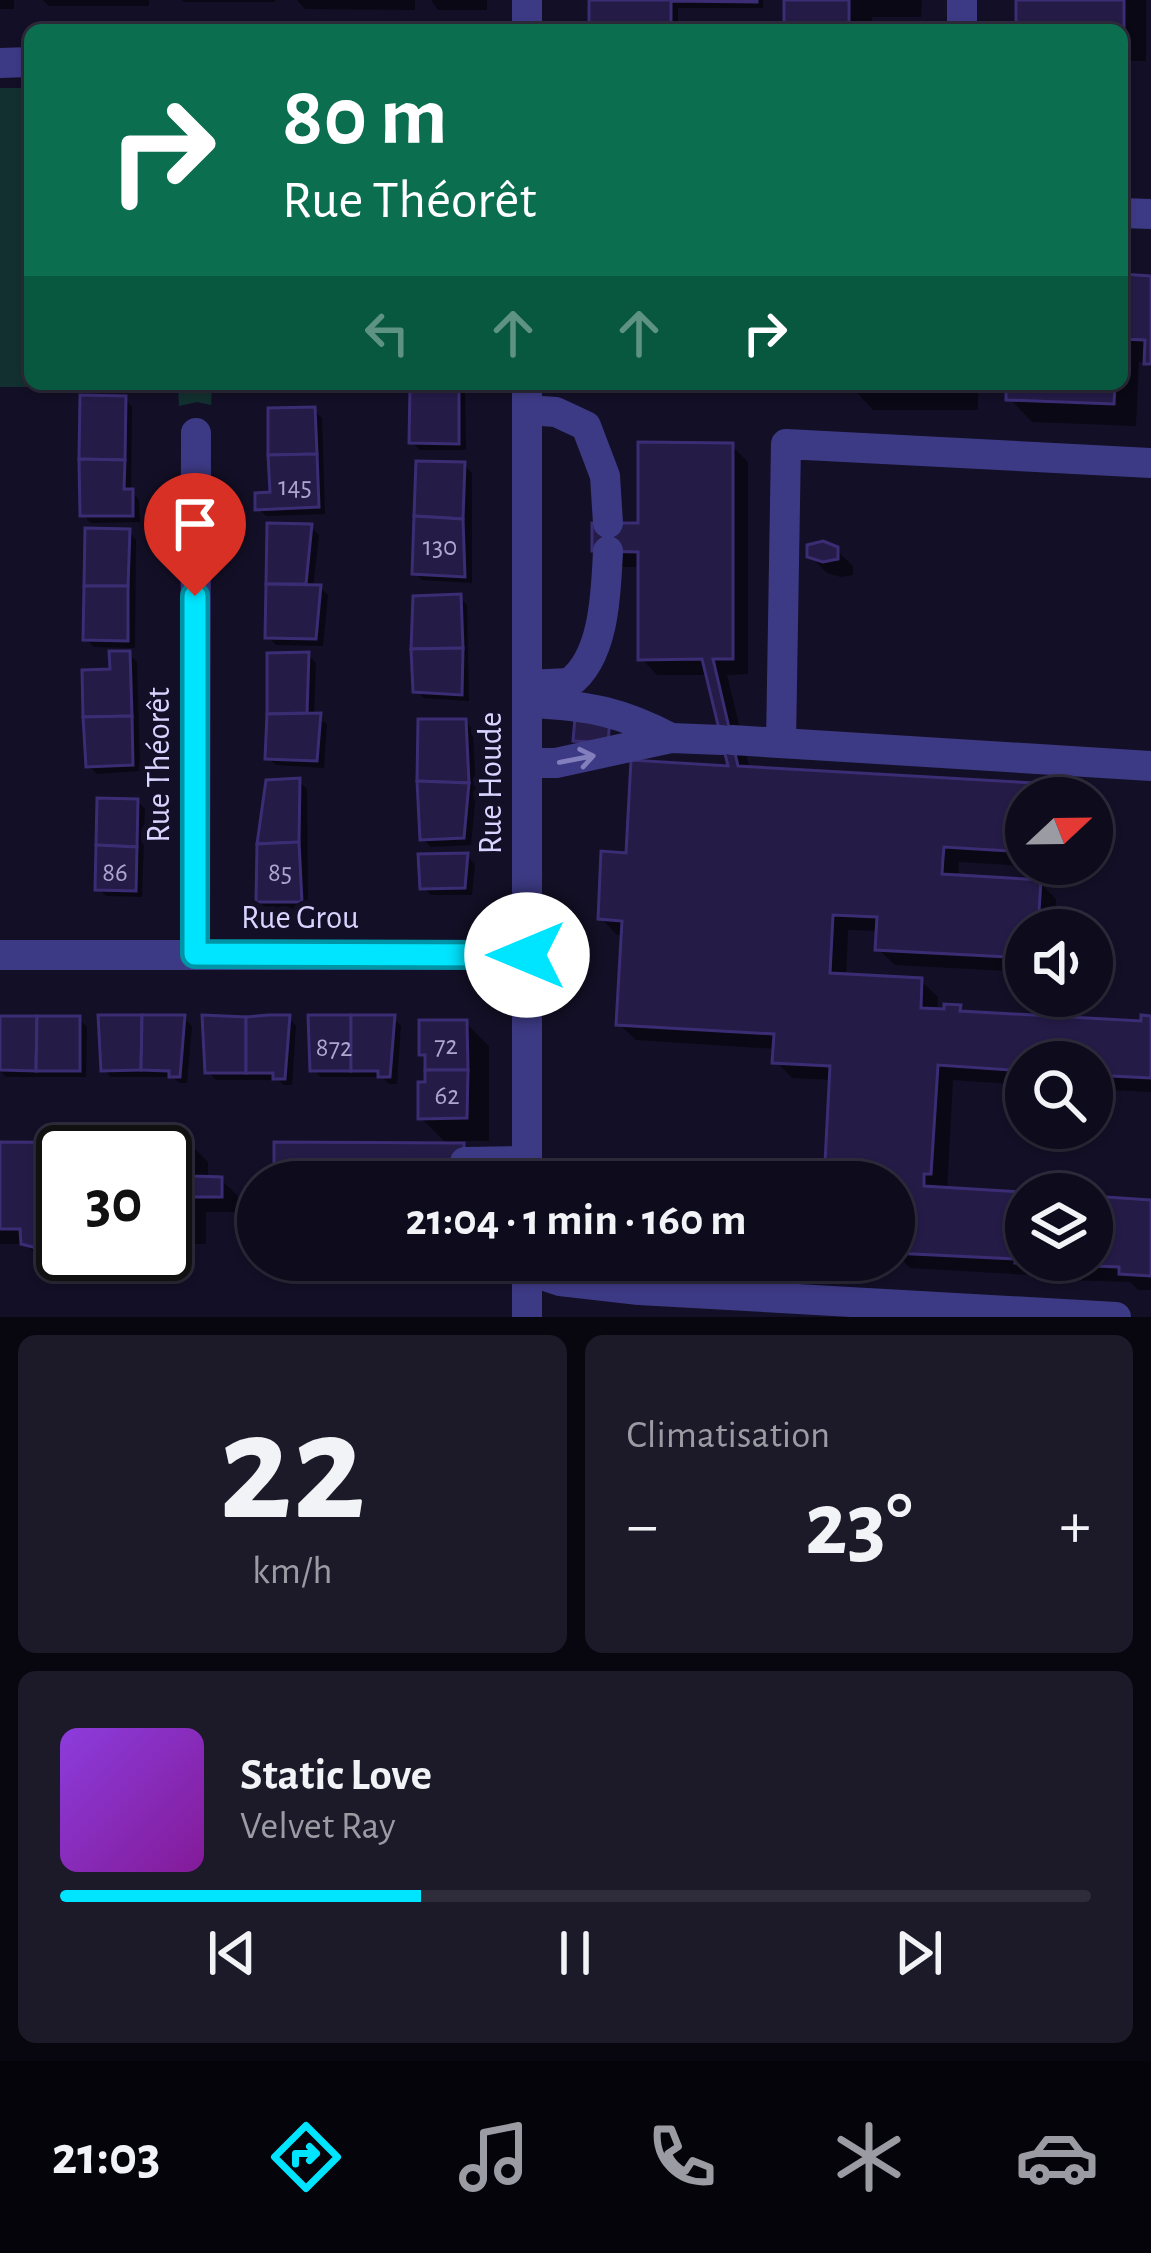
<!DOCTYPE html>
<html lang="fr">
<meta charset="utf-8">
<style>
body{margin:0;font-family:"Alegreya Sans",sans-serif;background:#1c1929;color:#f1f3f6;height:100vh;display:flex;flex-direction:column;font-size:45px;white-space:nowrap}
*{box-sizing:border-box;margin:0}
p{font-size:39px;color:#9b9ba3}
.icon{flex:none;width:66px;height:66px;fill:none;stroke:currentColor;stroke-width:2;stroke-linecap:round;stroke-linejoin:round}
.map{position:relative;height:1317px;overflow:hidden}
.side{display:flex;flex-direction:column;gap:18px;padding:18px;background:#08060f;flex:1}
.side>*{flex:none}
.top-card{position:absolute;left:24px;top:24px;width:1104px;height:366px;border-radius:18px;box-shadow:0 3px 9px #0004,0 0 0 3px #2e2b3b;background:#0b6e4f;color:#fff;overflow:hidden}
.needle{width:78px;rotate:68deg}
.tools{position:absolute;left:1005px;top:777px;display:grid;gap:24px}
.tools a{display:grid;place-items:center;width:108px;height:108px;border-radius:50%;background:#0e0b1c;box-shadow:0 3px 9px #0004,0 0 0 3px #2e2b3b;font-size:60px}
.speed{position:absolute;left:36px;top:1125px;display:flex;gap:24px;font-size:60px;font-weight:700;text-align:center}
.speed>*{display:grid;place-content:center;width:156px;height:156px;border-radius:50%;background:#0e0b1c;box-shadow:0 3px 9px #0004,0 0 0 3px #2e2b3b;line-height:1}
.speed .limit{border:6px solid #111;border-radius:18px;background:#fff;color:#111}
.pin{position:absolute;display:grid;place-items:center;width:102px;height:102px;color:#fff;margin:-123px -51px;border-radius:50% 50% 50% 0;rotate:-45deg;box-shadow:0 0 12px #0007}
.pin .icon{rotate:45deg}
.me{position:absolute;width:132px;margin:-66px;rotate:270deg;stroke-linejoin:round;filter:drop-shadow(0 0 9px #0008)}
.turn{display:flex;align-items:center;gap:42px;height:252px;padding:0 60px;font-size:54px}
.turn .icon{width:156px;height:156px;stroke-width:2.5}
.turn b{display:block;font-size:84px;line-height:102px}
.lanes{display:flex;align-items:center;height:114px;padding:0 60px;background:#0003;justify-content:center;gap:60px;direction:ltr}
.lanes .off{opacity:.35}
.big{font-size:90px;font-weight:600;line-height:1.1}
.side .card{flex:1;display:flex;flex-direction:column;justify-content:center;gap:18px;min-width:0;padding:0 42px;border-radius:18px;background:#1c1929}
.side .dial{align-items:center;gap:0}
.dial b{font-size:156px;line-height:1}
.song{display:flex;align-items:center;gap:36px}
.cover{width:144px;height:144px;border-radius:18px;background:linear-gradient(135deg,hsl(270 70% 55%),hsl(290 70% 35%))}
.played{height:12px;border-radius:6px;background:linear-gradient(90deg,#00e5ff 35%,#2e2b3b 35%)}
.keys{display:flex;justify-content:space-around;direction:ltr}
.heat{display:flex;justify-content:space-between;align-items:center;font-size:66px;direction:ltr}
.side .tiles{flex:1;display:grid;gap:18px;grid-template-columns:1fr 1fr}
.card:last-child{grid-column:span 2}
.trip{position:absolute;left:237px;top:1161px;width:678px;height:120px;border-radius:60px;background:#0e0b1c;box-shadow:0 3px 9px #0004,0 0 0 3px #2e2b3b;font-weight:600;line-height:120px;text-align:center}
.dock{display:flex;height:192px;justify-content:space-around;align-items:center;background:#06040b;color:#9b9ba3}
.dock .icon{width:84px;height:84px}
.dock .selected{color:#00e5ff}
.dock b{font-size:54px;color:#f1f3f6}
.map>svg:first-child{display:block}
</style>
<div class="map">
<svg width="1151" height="1317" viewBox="0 0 1151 1317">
<rect width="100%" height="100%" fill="#130f26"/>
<polygon fill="#12302f" points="0,88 30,88 30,384 366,384 366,387 212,388 211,405 197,402 179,406 178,387 0,387"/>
<g fill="#0007">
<rect x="0" y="0" width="14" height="9"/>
<polygon points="43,0 149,0 149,6 49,6"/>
<polygon points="182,0 275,0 275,2 184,2"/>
<polygon points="297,0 415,0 415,10 305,9"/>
<polygon points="431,0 487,0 487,10 438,10"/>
<polygon points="592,0 763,0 763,8 678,8 678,30 592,30"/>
<polygon points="787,0 922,0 921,17 872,17 872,30 787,30"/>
<polygon points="1019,0 1146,0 1146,61 1122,61 1122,30 1019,30"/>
<polygon points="1122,277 1151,279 1151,367 1139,361 1136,426 1032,422 1009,398 1009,384 1122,384"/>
<polygon points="413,384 465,384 466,450 420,450 412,442"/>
<polygon points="849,384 978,384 978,410 873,410"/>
<polygon points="125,399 132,407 131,491 139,500 140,522 91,523 83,515"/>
<polygon points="314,410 322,418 325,514 266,516 258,508 273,495"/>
<polygon points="732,446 748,462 748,674 727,675 750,770 1033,786 1045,798 1026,798 1026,864 1046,864 1046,867 959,862 958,878 1040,883 1056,899 1055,930 1026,930 1026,972 895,965 878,949 879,931 848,930 846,977 921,981 938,997 937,1012 959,1008 965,1014 1144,1024 1151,1019 1151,1092 1092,1089 1092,1062 1026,1062 1026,1085 953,1080 947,1190 1026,1195 1026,1260 1092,1260 1092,1199 1151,1203 1151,1290 1138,1290 1130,1282 1034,1279 1030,1275 910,1268 894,1252 894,1182 827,1182 833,1080 792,1078 776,1061 776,1049 636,1040 619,1024 624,935 617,935 601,918 629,856 732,769 709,675 657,675 641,658 641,567 611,567 641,526"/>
<polygon points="464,465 472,473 472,583 422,580 415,572"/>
<polygon points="270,526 311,527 319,535 313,588 320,588 328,595 323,646 276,645 268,637"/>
<polygon points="129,532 136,540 135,648 94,647 86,639"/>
<polygon points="836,550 853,566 853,575 841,577 827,573 810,556"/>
<polygon points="459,597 467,605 469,701 424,698 416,690"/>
<polygon points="129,654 137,662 140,771 97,774 89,766 113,672"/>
<polygon points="308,655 316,663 314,716 327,724 324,768 276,765 268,758 270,656"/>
<polygon points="465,722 473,729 476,793 471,845 431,847 423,839"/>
<polygon points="299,781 307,789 308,908 267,909 259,901"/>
<polygon points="137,801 145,809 142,897 106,896 98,888"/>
<polygon points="467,856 475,864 472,895 431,895 423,887"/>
<polygon points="0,1018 79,1019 87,1027 86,1077 6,1077 0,1071"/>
<polygon points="184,1018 192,1026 187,1083 179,1083 173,1077 111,1077 104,1069"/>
<polygon points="289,1018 296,1026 292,1085 284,1085 278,1080 216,1080 208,1072"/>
<polygon points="393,1018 401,1026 397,1084 389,1084 382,1077 321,1077 313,1069"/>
<polygon points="466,1023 489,1046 489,1141 458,1141 479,1162 479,1182 277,1182 449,1146 421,1118 428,1085 428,1060 422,1054"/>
<polygon points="0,1145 192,1146 208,1162 208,1180 221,1180 238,1196 238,1212 206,1212 206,1244 165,1244 165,1152 63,1152 63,1254 141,1254 141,1259 103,1267 103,1276 77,1275 67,1266 40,1259 26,1244 0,1244"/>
<polygon points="283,1260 449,1260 449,1271 293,1271"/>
</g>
<g fill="#241b47" stroke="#3b2d73" stroke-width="3">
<polygon points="589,0 757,0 757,2 671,1 671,30 589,30"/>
<rect x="784" y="0" width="65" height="30"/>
<polygon points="1016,0 1124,0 1124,39 1122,30 1016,30"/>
<polygon points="1122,274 1151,276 1151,364 1144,364 1145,340 1122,339"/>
<rect x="846" y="384" width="110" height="4"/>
<polygon points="1006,384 1115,384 1114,404 1006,400"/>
<polygon points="410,386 459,387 459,444 409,443"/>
<polygon points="80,395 126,396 125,460 79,459"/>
<polygon points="315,407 317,454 268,455 268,408"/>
<polygon points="638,442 733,443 733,659 713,659 738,766 1034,783 1034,798 1026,798 1026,852 944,847 943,858 942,874 1041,880 1038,928 1048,930 1026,930 1026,958 875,950 877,917 833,915 830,973 922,978 921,1008 944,1009 944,1004 961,1005 960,1011 1141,1021 1141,1015 1151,1016 1151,1078 1092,1075 1092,1062 1026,1062 1026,1071 938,1065 931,1174 924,1174 924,1186 1057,1194 1026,1194 1026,1260 1092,1260 1092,1196 1151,1200 1151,1276 1119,1274 1119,1267 1015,1263 1015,1259 894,1253 894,1182 824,1182 830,1066 772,1063 774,1034 616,1025 622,921 598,919 601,851 626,853 631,760 728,766 702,659 638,660 638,552 592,551 592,523 638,523"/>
<polygon points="317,454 319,507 255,510 255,493 270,492 268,455"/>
<polygon points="79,459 125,460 124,489 133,489 133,516 80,516"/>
<polygon points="416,461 465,462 463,519 414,516"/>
<polygon points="414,516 463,519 465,577 412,574"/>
<polygon points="267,523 312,524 306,584 266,584"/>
<polygon points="85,528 130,529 128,586 84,586"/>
<polygon points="823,541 838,547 838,559 823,562 807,557 807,545"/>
<polygon points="266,584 321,585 316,639 265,638"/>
<polygon points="84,586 128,586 128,641 83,640"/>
<polygon points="461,594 463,648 411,649 413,596"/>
<polygon points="463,648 462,695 413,692 411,649"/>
<polygon points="109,651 130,651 132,716 83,717 82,670 110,669"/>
<polygon points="309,652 307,713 267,714 267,653"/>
<polygon points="321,713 317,761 265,759 267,714"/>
<polygon points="132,716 133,765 86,767 83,717"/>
<polygon points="575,717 610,719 608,743 573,741"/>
<polygon points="418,719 466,719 469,783 417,781"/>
<polygon points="300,778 299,842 257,844 266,780"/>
<polygon points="417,781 469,783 464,838 420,840"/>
<polygon points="97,798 138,799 137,847 96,845"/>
<polygon points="299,842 302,902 256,902 257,844"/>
<polygon points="96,845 137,847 136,891 95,890"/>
<polygon points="468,853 465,888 420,889 418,854"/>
<polygon points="98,1015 142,1015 141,1070 101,1071"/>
<polygon points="142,1015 185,1015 180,1077 169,1077 169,1071 141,1070"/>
<polygon points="202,1015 246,1017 246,1073 205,1073"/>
<polygon points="268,1015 290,1015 285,1079 273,1079 273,1073 246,1073 246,1017"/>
<polygon points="308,1015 351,1015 351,1071 310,1071"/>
<polygon points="351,1015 395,1015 390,1077 378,1077 378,1071 351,1071"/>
<polygon points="0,1016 37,1016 36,1071 0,1070"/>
<polygon points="37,1016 80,1016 80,1071 36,1071"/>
<polygon points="419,1020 467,1020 468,1070 425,1070 425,1055 419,1055"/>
<polygon points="425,1070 468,1070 467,1118 418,1119 418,1082 425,1082"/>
<polygon points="0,1142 193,1143 193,1176 222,1177 222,1197 191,1197 191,1229 165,1228 165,1152 63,1152 63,1254 87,1254 87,1261 57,1260 57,1253 21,1244 20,1229 0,1229"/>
<polygon points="274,1142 464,1143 464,1182 274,1182"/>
</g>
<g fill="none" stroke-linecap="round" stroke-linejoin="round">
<g stroke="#3d3a85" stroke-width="30">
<polyline points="527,30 527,0"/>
<polyline points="962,30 962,0"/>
<polyline points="0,63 30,62"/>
<polyline points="1122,213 1151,214"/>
<polyline points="527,410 556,412 586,426 605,476 608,523"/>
<path d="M527,685L569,683C605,657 606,591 608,551"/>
<path d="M534,703C590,706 621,712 671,738"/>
<polyline points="732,740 1151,766"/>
<polyline points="781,743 786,444 1151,463"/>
<polyline points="527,763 556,763 671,738 722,740"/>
<polyline points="195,954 196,433"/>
<polyline points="0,955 527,955"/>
<polyline points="465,1162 527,1161"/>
<polyline points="527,1182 527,384"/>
<polyline points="527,1270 560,1281 639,1290 1116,1317"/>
<polyline points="527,1317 527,1260"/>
</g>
</g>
<defs><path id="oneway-shaft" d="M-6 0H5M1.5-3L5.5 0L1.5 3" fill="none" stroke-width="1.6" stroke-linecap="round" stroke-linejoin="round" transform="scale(3)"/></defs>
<use stroke="#837fbc" href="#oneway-shaft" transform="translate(577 759) rotate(-11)"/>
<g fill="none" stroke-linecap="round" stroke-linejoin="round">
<defs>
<polyline id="route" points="195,596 195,954 527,955"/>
</defs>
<use href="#route" stroke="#0095a6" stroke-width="30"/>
<use href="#route" stroke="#00e5ff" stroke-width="21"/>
</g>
<g text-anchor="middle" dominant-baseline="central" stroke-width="12" stroke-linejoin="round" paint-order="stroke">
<g font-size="27" fill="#aca6d1">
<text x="295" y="486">145</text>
<text x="440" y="546">130</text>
<text x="115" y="872">86</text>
<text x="280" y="872">85</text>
<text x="446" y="1045">72</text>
<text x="334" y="1047">872</text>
<text x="447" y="1095">62</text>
</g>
<g font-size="33" fill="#d9d4ff" stroke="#130f26">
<text transform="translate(159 765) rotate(-90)">Rue Théorêt</text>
<text transform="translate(491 783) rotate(-90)">Rue Houde</text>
<text x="300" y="918">Rue Grou</text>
</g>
</g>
</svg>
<div class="tools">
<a><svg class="needle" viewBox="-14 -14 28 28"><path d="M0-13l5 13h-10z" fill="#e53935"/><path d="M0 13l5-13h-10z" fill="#9b9ba3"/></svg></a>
<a><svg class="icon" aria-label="sound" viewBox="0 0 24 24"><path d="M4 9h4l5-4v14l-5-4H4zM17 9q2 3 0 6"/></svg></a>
<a><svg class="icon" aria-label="search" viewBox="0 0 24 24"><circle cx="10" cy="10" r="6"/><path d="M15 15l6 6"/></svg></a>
<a><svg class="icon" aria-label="layers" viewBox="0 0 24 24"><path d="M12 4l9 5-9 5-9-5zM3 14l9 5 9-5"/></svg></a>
</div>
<div class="speed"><div class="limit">30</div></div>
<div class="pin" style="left:195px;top:596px;background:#d93025"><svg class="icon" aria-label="arrive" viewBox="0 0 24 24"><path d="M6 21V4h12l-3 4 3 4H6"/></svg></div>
<svg class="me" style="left:527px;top:955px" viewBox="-20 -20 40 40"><circle r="19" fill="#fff"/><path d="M0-13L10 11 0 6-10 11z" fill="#00e5ff"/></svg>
<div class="trip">21:04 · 1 min · 160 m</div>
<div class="top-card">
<div class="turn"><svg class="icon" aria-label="right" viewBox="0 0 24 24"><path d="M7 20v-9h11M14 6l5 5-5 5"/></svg><div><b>80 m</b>Rue Théorêt</div></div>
<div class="lanes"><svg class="icon off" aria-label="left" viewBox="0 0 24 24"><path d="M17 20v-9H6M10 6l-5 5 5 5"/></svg><svg class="icon off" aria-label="ahead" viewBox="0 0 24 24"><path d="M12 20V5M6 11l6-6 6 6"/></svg><svg class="icon off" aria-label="ahead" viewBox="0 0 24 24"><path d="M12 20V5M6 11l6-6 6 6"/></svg><svg class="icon" aria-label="right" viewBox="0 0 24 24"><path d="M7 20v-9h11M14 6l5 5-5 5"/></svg></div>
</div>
</div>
<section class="side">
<div class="tiles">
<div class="card dial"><b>22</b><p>km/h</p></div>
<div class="card"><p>Climatisation</p>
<div class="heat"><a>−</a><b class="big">23°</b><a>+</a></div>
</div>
<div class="card">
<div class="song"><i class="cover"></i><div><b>Static Love</b><p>Velvet Ray</p></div></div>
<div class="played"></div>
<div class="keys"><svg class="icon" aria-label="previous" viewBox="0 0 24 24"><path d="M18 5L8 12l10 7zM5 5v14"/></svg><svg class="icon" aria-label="pause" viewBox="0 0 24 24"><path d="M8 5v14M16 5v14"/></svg><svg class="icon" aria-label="next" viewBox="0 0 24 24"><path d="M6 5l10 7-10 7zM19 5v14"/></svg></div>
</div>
</div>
</section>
<nav class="dock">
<b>21:03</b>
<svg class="icon selected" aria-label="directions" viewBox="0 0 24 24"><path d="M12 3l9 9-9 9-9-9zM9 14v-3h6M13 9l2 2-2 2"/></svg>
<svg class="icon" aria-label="music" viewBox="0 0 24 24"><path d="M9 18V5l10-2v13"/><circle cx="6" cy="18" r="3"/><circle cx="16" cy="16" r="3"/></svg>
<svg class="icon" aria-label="phone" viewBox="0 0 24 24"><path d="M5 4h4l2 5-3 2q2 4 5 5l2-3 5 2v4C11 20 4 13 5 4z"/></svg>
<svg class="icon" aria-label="climate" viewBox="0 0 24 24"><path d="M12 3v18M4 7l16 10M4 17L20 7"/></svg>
<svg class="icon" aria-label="car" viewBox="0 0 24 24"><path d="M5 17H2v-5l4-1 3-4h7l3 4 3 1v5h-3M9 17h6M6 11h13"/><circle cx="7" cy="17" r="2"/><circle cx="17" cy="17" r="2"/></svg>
</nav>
